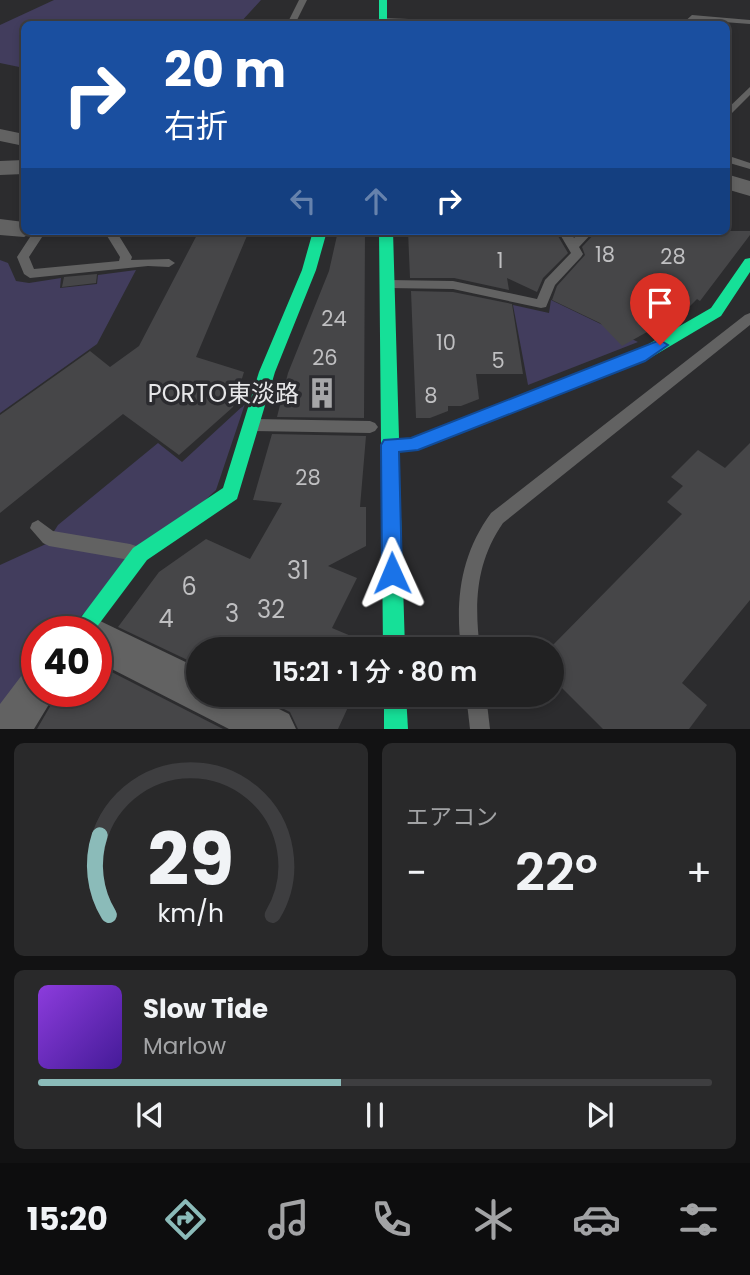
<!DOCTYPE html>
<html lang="ja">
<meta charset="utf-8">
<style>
body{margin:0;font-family:Poppins,"Noto Sans JP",sans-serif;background:#29292a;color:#f1f3f6;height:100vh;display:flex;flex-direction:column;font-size:26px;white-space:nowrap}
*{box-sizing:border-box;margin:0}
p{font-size:23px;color:#a2a3a5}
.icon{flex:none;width:38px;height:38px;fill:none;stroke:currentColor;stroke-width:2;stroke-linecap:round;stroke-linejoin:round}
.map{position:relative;height:729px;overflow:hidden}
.drawer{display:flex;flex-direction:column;gap:14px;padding:14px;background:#121213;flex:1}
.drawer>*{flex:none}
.guide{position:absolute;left:21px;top:21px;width:709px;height:214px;border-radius:10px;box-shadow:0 4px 10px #0003,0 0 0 2px #3e3e40;background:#1a4fa0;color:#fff;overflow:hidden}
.speed{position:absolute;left:21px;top:616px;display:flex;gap:14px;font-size:35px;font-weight:700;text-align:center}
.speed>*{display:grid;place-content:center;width:91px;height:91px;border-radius:50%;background:#212122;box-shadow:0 4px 10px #0003,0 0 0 2px #3e3e40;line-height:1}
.speed .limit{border:10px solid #d22;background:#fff;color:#111}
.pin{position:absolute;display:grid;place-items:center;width:60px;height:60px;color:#fff;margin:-72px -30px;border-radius:50% 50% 50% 0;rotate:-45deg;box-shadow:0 0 7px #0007}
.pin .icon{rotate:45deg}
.me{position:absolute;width:77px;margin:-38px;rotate:359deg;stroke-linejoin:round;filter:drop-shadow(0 0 5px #0008)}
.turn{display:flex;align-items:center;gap:24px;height:147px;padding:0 28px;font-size:32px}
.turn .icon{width:91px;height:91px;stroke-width:2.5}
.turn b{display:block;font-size:49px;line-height:60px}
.lanes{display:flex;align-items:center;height:66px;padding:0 28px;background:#0003;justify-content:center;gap:35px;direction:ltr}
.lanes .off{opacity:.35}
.big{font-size:52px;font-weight:600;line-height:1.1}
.drawer .card{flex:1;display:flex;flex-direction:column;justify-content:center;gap:10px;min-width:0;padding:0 24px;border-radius:10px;background:#29292a}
.drawer .dial{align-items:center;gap:0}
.dial svg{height:182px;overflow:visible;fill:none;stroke:#3e3e40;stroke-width:7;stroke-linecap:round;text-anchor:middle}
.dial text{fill:#f1f3f6;stroke:none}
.song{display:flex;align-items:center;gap:21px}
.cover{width:84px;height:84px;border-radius:10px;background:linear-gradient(135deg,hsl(270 70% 55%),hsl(260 70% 35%))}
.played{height:7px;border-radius:4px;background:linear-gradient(90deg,#8bbbb9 45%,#3e3e40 45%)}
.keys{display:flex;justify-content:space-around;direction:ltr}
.heat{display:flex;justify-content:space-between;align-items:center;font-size:38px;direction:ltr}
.drawer .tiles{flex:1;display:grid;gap:14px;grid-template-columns:1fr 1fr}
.card:last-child{grid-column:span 2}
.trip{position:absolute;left:186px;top:637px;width:378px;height:70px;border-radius:35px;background:#212122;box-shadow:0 4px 10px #0003,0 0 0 2px #3e3e40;font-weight:600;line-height:70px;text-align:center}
.dock{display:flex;height:112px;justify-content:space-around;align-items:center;background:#0d0d0e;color:#a2a3a5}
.dock .icon{width:49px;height:49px}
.dock .current{color:#8bbbb9}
.dock b{font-size:32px;color:#f1f3f6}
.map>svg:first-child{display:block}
</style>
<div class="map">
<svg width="750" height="729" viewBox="0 0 750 729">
<rect width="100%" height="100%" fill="#2c2c2e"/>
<g fill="#423d5d">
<polygon points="54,0 261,0 239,24 24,24 24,68 0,63 0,25"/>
<polygon points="0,260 8,263 16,281 29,283 61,278 60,288 97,284 98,275 136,270 97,344 0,413"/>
<polygon points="551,300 638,342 528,385 513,305 549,313"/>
<polygon points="245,404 216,490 64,632 37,632 37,668 0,719 0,565 46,544 58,525 158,443 182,462"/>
</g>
<g fill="#464648">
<polygon points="199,231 249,231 196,357 244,372 233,407 179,455 123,414 0,513 0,415 90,351 110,367 139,346"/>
<polygon points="338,231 365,231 364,418 277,417 288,373 329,271"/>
<polygon points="408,231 555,231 568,253 543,278 537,292 507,278 509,290 454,278 410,278"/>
<polygon points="597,231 750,231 750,235 700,301 697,299 687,309 678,305 670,316 662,312 647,332 622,346 600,323 552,300 557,286 585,255 582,247"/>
<polygon points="97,274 96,283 62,287 64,277"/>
<polygon points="411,291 453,292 512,304 523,374 476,374 479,399 461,406 448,406 448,411 430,418 416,418"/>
<polygon points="272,434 366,436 360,507 366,507 366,546 328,566 357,578 332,628 351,636 345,649 198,649 198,665 118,627 159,572 206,539 250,559 282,503 253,500"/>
<polygon points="750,443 750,600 682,683 707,705 689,729 603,729 551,677 551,647 682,514 667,502 683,486 671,477 698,450 725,468"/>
<polygon points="96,664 223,729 37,729 59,691 96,691"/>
<polygon points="256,695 334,695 332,698 349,705 338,729 298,729 290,712"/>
</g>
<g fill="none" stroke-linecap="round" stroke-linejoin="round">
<g fill="#626262" fill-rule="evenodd">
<polygon points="299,0 307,0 295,24 287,24"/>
<polygon points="692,15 750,20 750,24 697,20 690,24 682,24"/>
<polygon points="383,18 409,19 425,24 380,22 379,20"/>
<polygon points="750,87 750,95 726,119 726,110"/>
<polygon points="726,155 750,163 750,169 726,162"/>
<polygon points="34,231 46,231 29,257 34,269 119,261 120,257 104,231 116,231 132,257 131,260 169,259 175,263 169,267 148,266 30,278 24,274 17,257"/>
<polygon points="558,231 570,231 574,238 581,231 594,231 579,247 583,254 581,257 555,285 546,307 541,308 453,289 388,288 382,284 388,280 453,281 537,299 545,280 571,253"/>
<path d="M750,313V325L503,523C476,562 474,603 480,649H461C455,599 461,554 491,513L745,315Z"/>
<polygon points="253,419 370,421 375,423 378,427 375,431 370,433 253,431 248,429 245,425 248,421"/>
<polygon points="38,520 53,531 130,544 136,546 139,552 136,558 130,560 49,546 43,543 30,528 32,523"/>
<polygon points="466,695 486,695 490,729 470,729"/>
</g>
<g fill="#626262" fill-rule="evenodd">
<polygon points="0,129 24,134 24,146 0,141"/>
<polygon points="24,160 24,174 0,175 0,161"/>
<polygon points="726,174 750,181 750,196 726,189"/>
<polygon points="0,219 24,222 24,231 35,231 24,237 0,235"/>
<polygon points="51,231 91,231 88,236 54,236"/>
<polygon points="96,619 198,668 198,695 251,695 289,714 296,729 229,729 96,661 96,632 79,632 82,625"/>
<polygon points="37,669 37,691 57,691 34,729 0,729 0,704 22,675"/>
</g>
<g fill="#16e098" fill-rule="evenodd">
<rect x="379" y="0" width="8" height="24"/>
<polygon points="313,231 327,231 316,270 275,372 237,499 147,560 93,632 70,632 133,548 223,488 259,372 302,270"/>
<polygon points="379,231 393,231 399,438 411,438 633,353 711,308 745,259 750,258 750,272 721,316 645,361 418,450 399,452 405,649 383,649"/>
<polygon points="384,695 406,695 408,729 384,729"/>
</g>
</g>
<polygon fill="#1a73e8" stroke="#114b97" stroke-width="2" points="660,340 668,345 645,361 418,450 399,452 402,573 399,579 392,582 385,579 382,573 381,445 384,440 411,438"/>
<defs>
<symbol id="building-bare" viewBox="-9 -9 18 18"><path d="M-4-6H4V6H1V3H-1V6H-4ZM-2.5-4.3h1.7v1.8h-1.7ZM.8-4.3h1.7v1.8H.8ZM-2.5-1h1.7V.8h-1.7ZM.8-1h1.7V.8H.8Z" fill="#a6a6a8" stroke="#2b2b2f" stroke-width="2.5" paint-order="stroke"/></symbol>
</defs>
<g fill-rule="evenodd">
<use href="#building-bare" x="300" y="371" width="44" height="44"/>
</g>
<g text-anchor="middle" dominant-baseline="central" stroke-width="7" stroke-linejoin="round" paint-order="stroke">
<g font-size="21" fill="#bfbfc1">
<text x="605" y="254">18</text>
<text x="673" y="256">28</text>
<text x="500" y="260">1</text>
<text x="334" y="318">24</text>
<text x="446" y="342">10</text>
<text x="325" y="357">26</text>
<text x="498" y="360">5</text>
<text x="431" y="395">8</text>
<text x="308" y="477">28</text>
</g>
<g font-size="24" fill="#e7e7e9" stroke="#2b2b2f" text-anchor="end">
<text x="299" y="393">PORTO東淡路</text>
</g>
<g font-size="24" fill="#bfbfc1">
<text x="298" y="570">31</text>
<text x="189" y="586">6</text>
<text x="271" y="609">32</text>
<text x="232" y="613">3</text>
<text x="166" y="618">4</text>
</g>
</g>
</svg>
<div class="speed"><div class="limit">40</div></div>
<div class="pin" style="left:660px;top:345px;background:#d93025"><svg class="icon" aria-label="arrive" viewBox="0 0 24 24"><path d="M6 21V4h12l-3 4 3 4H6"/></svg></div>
<svg class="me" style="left:392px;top:573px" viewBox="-20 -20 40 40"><path d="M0-17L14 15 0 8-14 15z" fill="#1a73e8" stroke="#fff" stroke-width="4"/></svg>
<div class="trip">15:21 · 1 分 · 80 m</div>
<div class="guide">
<div class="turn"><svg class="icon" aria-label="right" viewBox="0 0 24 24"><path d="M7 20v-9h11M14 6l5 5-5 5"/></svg><div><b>20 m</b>右折</div></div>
<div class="lanes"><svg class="icon off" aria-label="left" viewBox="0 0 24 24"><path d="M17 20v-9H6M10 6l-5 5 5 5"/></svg><svg class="icon off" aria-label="ahead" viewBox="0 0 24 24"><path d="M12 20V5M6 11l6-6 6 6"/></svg><svg class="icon" aria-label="right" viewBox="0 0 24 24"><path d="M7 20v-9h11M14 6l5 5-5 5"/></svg></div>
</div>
</div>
<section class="drawer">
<div class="tiles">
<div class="card dial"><svg viewBox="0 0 100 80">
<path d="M14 69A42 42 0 1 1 86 69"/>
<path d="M14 69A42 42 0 0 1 10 34" stroke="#8bbbb9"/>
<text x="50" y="56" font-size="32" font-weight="700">29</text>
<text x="50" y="72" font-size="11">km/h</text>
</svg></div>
<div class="card"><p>エアコン</p>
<div class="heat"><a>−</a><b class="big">22°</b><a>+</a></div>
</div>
<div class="card">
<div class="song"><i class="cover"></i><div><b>Slow Tide</b><p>Marlow</p></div></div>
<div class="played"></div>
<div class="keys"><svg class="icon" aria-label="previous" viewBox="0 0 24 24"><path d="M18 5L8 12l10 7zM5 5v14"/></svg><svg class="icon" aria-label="pause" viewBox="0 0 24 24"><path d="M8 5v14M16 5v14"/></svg><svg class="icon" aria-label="next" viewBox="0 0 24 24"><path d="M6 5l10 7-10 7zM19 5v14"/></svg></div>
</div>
</div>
</section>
<nav class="dock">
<b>15:20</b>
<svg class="icon current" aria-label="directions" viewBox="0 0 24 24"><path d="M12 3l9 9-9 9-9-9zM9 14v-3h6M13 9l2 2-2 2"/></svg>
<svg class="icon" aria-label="music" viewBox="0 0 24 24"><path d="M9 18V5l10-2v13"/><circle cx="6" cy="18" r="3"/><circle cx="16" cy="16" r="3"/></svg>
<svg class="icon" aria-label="phone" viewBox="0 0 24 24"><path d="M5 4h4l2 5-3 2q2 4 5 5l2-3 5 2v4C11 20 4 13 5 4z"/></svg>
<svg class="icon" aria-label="climate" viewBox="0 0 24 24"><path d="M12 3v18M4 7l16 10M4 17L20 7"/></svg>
<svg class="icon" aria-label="car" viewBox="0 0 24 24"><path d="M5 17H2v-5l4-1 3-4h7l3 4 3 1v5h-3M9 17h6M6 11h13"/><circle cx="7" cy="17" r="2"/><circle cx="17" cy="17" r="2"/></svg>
<svg class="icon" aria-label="filters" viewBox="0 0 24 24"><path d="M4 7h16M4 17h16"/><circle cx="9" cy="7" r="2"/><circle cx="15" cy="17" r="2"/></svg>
</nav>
